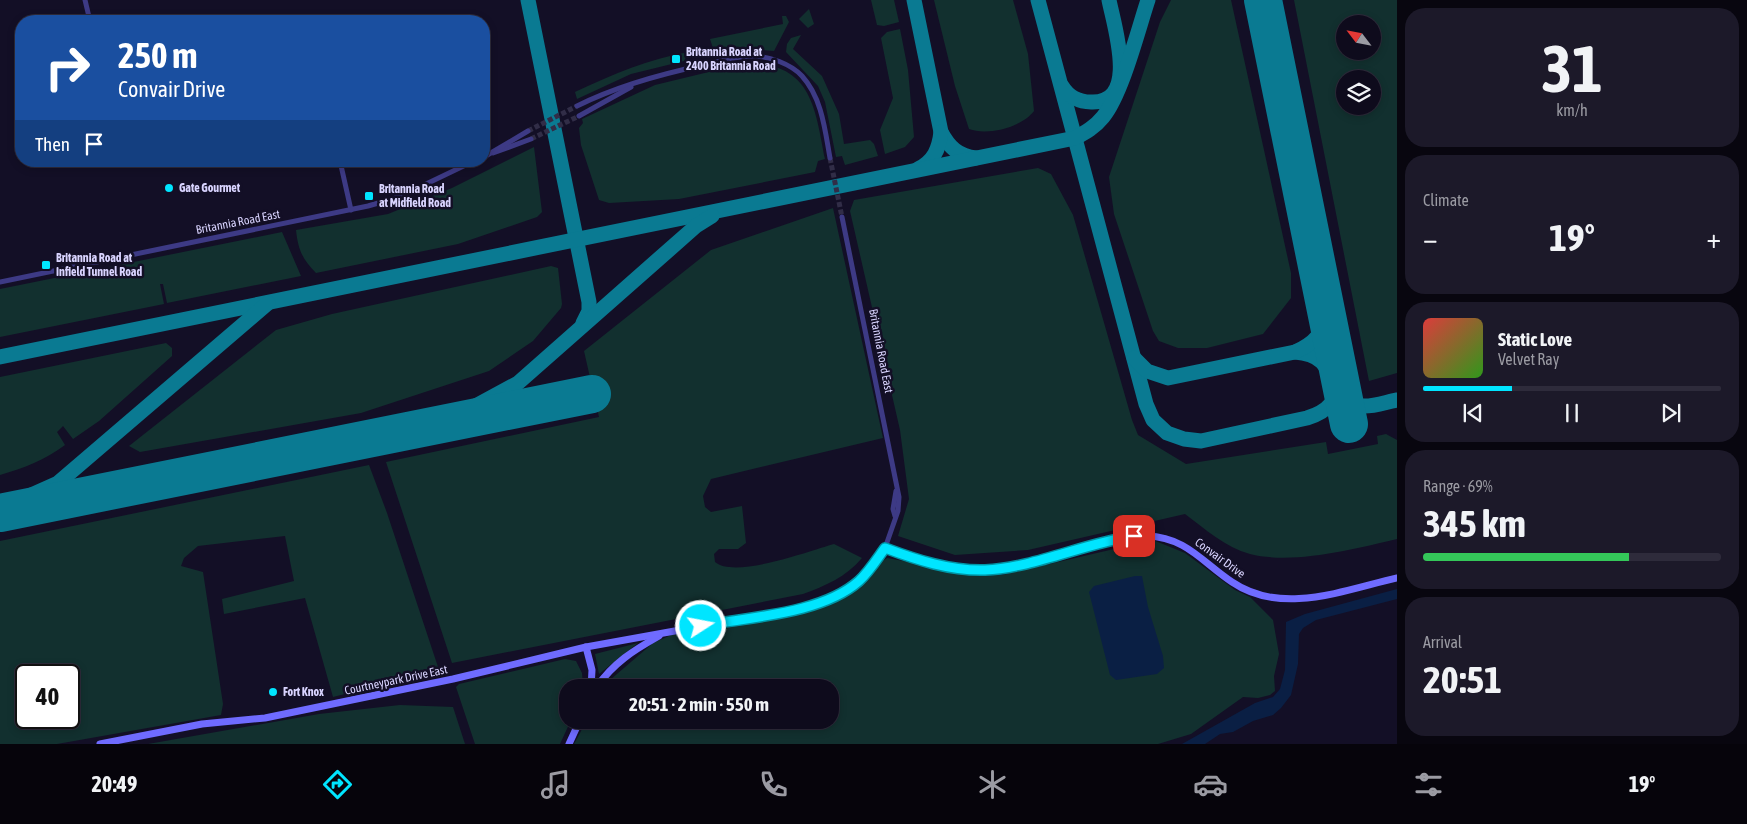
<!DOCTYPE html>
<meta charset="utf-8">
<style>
body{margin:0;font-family:"Asap Condensed",sans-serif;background:#1c1929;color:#f1f3f6;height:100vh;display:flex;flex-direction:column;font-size:19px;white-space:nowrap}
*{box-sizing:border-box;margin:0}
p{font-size:16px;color:#9b9ba3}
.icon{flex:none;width:28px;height:28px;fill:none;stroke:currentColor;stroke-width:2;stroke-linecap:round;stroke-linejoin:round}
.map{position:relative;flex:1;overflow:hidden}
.sheet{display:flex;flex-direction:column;gap:8px;padding:8px;background:#08060f;width:350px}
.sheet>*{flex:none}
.banner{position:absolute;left:15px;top:15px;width:475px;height:152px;border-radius:20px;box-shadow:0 2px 8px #0003,0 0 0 1px #2e2b3b;background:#1a4fa0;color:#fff;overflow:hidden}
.needle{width:32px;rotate:302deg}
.buttons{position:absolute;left:1336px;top:15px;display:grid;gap:10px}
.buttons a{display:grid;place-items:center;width:45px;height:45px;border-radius:50%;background:#0e0b1c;box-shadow:0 2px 8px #0003,0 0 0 1px #2e2b3b;font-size:25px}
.speed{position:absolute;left:15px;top:664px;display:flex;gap:10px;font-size:25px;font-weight:700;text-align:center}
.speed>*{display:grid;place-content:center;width:65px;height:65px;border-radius:50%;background:#0e0b1c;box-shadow:0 2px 8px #0003,0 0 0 1px #2e2b3b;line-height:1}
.speed .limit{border:2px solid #111;border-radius:8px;background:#fff;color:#111}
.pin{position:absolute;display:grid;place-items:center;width:42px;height:42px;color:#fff;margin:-21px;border-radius:10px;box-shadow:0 2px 8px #0006}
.me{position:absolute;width:55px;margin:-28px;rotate:79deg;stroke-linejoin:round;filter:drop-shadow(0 0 4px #0008)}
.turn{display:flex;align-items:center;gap:18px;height:105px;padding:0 20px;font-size:22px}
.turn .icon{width:65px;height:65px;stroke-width:2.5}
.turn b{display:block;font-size:35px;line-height:42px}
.then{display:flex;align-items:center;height:48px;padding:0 20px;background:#0003;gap:10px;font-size:19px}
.big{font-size:38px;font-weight:700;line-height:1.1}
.sheet .widget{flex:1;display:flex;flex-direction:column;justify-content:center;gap:8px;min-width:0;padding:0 18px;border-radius:20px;background:#1c1929}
.sheet .dial{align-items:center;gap:0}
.dial b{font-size:65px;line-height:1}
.song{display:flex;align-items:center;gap:15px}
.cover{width:60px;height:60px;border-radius:8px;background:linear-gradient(135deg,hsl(0 70% 55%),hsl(110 70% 35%))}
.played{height:5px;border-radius:2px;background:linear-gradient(90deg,#00e5ff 30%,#2e2b3b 30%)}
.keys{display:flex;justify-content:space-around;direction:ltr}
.heat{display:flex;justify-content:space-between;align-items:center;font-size:28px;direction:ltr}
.charge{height:8px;border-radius:4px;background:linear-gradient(90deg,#34c759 69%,#2e2b3b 0)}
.trip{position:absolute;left:559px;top:679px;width:280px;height:50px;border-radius:20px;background:#0e0b1c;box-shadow:0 2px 8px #0003,0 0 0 1px #2e2b3b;font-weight:700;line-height:50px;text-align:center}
.menu{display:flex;height:80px;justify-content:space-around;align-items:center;background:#06040b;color:#9b9ba3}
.menu .icon{width:35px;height:35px}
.menu .active{color:#00e5ff}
.menu b{font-size:22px;color:#f1f3f6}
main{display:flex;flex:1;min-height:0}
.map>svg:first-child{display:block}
</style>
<main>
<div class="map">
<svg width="1397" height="744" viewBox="0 0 1397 744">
<rect width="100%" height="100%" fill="#130f26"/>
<g fill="#12302f" fill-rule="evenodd">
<polygon points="871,0 894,0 899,22 884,26 877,25"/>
<path d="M934,0H1013L1028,54L1034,111C1022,127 988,136 969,129L955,86Z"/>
<polygon points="1171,0 1231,0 1291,273 1291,298 1263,334 1207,348 1178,348 1159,341 1153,331 1114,214 1109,177 1160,22"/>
<path d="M1294,0H1397V373L1369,381ZM1345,24H1372V51H1345ZM1345,79H1372V106H1345Z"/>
<polygon points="809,9 814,24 808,28 799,19"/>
<polygon points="782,16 786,16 789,22 774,51 747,49 704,57 698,51 713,48 710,39 783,24"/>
<polygon points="900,29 908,70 914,137 905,147 885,154 880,130 893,98 881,38 887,32"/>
<polygon points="801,35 793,49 822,76 839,114 844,144 870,140 874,144 878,156 845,165 842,156 836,157 825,102 818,86 786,52 787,44 791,38"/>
<path d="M689,52L684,61L631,74L577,99L575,92L577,91C614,74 648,59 689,52Z"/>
<path d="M746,63C812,63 815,108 825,159L818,161L815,172L679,199L609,203L599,200L581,145L579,128L583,123L582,119L655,85Z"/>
<path d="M534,147L542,212L537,217L458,244L316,273C302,259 298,249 296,230L388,214L452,188Z"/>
<path d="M1038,168L1051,174L1073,215L1132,420L1138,435L1186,464L1326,442L1328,454L1378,444L1377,436L1386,434L1397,440V539C1354,549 1293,565 1250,554C1225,547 1205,529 1185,514L1028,550L955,555L898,536L909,499L900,430L850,211L854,200Z"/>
<path d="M833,208L883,438L711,479L703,496L705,507L711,512L742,506L746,543L738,549H719L714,554L715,562C735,579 809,551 834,544L862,558C846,577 825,586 803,594L452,663L386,462L599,417L584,351L711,250Z"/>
<polygon points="282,232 301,276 167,303 163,284 160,284 164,304 0,337 0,289"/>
<polygon points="551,266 558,268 562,304 561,308 533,341 489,371 361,413 140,452 129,446 276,330 332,314"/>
<path d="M166,343L172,348V356L99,421L73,439L63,426L57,432L65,445C45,460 24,468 0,475V377Z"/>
<path d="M369,465L387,513L439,670L333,697L305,598L224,614L222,599L294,581L285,536L198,546L184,558L181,566L203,572L223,704L221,715L57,744H0V541ZM26,675H69V718H26Z"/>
<polygon points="1153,540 1185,553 1235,590 1250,597 1273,620 1279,654 1274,676 1275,691 1270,695 1258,698 1243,697 1191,734 1158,744 574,744 587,720 830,720 830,688 606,687 610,680 653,643 685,629 819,604 887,558 964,572 1002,575"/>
<polygon points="638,643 599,674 595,654"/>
<polygon points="565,659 576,661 582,673 583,687 568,688 568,720 571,720 560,744 475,744 456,687 459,684"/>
<polygon points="400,705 453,707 465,744 148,744 319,714"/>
</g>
<g fill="#0a1f44">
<polygon points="1135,576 1142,576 1148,607 1163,656 1164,668 1157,674 1116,680 1110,675 1089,592 1094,586"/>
<polygon points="1397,589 1397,599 1316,620 1303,628 1299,634 1298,664 1291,695 1281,708 1273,715 1253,721 1233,732 1220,734 1205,744 1182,744 1255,703 1273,697 1280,689 1285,670 1286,622 1305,614"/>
</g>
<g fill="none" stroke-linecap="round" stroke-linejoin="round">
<g stroke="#0a7a92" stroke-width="15">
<polyline points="528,0 589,302 589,311 583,323"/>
<path d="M914,0L941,132C949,147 958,156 976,158"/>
<path d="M1038,0L1146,404L1153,420L1167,433L1184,439L1201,441L1307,418C1328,412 1339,400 1340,377"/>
<path d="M1062,86C1068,96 1079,102 1091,102C1140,104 1114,26 1109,0"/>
<path d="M918,169C934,161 939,149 941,132"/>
<path d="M1295,352C1347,356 1317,400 1362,406C1373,407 1386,402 1397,400"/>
<path d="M0,357L1075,138C1086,132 1095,127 1103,117C1122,94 1138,30 1148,0"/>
<path d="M1134,358L1147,371L1168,378L1295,352C1315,343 1323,334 1327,312"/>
<polyline points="423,428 468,410 518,383 696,226 712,216"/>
<polyline points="0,509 58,483 268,303"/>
</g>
<g stroke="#0a7a92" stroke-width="38">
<polyline points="1263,0 1349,424"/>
<polyline points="0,513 592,394"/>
</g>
<g stroke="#312d47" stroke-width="5" stroke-dasharray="5 2.5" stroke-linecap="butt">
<polyline points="528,131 577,106"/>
<polyline points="531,139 579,116"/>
<polyline points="830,158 842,217"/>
</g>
<g stroke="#3d3a85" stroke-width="5">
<polyline points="85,0 90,21"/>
<path d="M577,106C617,86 661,74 704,65C720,61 737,56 753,56C769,56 791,64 802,76C822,98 825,130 830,158"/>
<polyline points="579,116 631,87"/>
<polyline points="493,153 531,139"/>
<polyline points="484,157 528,131"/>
<polyline points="340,161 351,210"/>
<polyline points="842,217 899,497 898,511 885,548"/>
<polyline points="0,282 368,206 399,197 474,161"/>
<polyline points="895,516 893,509 896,491"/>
</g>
<g stroke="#6f6bff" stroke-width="7">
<polyline points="586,647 592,670 591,688"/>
<path d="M596,688C613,663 634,650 659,636"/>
<path d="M100,744L202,724L265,718L453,679L586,647L802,608C839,598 864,580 885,548C917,560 953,574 988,570C1016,567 1043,558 1069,551C1095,544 1121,535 1147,536C1186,537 1203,563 1232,582C1282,616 1344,590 1397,578"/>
<polyline points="569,744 580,720"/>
</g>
</g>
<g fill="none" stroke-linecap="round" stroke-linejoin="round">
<defs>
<path id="route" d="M701,626C749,617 822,614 859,581C869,572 877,559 885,548C917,560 950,571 985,570C1033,568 1085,543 1134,536"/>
</defs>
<use href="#route" stroke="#0095a6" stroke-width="12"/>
<use href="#route" stroke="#00e5ff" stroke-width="9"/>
</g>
<g fill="#00e5ff" stroke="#130f26" stroke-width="2">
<rect x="671" y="54" width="10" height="10" rx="2.5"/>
<circle cx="169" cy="188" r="5"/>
<rect x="364" y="191" width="10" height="10" rx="2.5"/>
<rect x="41" y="260" width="10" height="10" rx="2.5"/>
<circle cx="273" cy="692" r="5"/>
</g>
<g text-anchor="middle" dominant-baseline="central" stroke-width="5" stroke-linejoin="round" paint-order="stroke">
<g font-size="12" font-weight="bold" fill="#d9d4ff" stroke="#130f26" text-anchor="start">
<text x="686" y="52">Britannia Road at<tspan x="686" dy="14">2400 Britannia Road</tspan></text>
<text x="179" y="188">Gate Gourmet</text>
<text x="379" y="189">Britannia Road<tspan x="379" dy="14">at Midfield Road</tspan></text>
<text x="56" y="258">Britannia Road at<tspan x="56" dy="14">Infield Tunnel Road</tspan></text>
<text x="283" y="692">Fort Knox</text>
</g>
<g font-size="12" fill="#d9d4ff" stroke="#130f26">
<text transform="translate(238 222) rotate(-11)">Britannia Road East</text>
<text transform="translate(881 351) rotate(79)">Britannia Road East</text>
<text transform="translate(1220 558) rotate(36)">Convair Drive</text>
<text transform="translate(396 680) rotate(-12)">Courtneypark Drive East</text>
</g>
</g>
</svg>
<div class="buttons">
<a><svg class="needle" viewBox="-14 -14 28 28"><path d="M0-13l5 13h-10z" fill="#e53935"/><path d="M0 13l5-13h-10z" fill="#9b9ba3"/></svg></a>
<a><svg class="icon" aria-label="layers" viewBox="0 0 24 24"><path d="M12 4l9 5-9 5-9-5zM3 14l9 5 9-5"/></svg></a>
</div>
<div class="speed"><div class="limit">40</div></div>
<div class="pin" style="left:1134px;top:536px;background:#d93025"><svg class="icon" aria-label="arrive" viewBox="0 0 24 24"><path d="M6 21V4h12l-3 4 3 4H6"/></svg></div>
<svg class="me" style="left:701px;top:626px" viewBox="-20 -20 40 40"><circle r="17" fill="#00e5ff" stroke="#fff" stroke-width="3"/><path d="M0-11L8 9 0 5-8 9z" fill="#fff"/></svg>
<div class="trip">20:51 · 2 min · 550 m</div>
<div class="banner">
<div class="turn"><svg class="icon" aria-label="right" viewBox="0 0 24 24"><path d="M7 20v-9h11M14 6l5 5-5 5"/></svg><div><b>250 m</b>Convair Drive</div></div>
<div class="then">Then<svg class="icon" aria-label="arrive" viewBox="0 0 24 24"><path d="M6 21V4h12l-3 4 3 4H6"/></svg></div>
</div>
</div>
<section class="sheet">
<div class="widget dial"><b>31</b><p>km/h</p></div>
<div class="widget"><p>Climate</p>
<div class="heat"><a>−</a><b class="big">19°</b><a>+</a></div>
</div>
<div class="widget">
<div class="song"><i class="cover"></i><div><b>Static Love</b><p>Velvet Ray</p></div></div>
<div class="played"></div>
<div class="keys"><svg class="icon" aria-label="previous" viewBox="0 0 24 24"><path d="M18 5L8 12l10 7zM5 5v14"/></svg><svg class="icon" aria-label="pause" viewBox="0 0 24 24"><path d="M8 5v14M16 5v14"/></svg><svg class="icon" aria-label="next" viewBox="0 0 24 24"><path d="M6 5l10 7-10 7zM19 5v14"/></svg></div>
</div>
<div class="widget"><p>Range · 69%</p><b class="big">345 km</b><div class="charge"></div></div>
<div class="widget"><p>Arrival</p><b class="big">20:51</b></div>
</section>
</main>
<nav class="menu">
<b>20:49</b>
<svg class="icon active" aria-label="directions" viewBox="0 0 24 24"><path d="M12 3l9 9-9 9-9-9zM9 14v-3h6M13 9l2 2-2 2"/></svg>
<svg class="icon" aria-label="music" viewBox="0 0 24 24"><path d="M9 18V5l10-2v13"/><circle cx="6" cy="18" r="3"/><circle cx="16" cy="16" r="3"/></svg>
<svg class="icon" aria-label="phone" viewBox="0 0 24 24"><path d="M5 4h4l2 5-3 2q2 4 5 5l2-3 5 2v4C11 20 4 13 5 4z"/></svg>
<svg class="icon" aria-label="climate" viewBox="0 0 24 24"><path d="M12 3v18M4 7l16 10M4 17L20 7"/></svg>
<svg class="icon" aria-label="car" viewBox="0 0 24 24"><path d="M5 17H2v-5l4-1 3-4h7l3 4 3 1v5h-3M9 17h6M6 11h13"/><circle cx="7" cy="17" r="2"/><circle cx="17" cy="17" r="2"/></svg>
<svg class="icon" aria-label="filters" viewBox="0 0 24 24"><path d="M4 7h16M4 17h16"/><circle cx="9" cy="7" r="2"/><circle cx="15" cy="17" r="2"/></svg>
<b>19°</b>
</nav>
